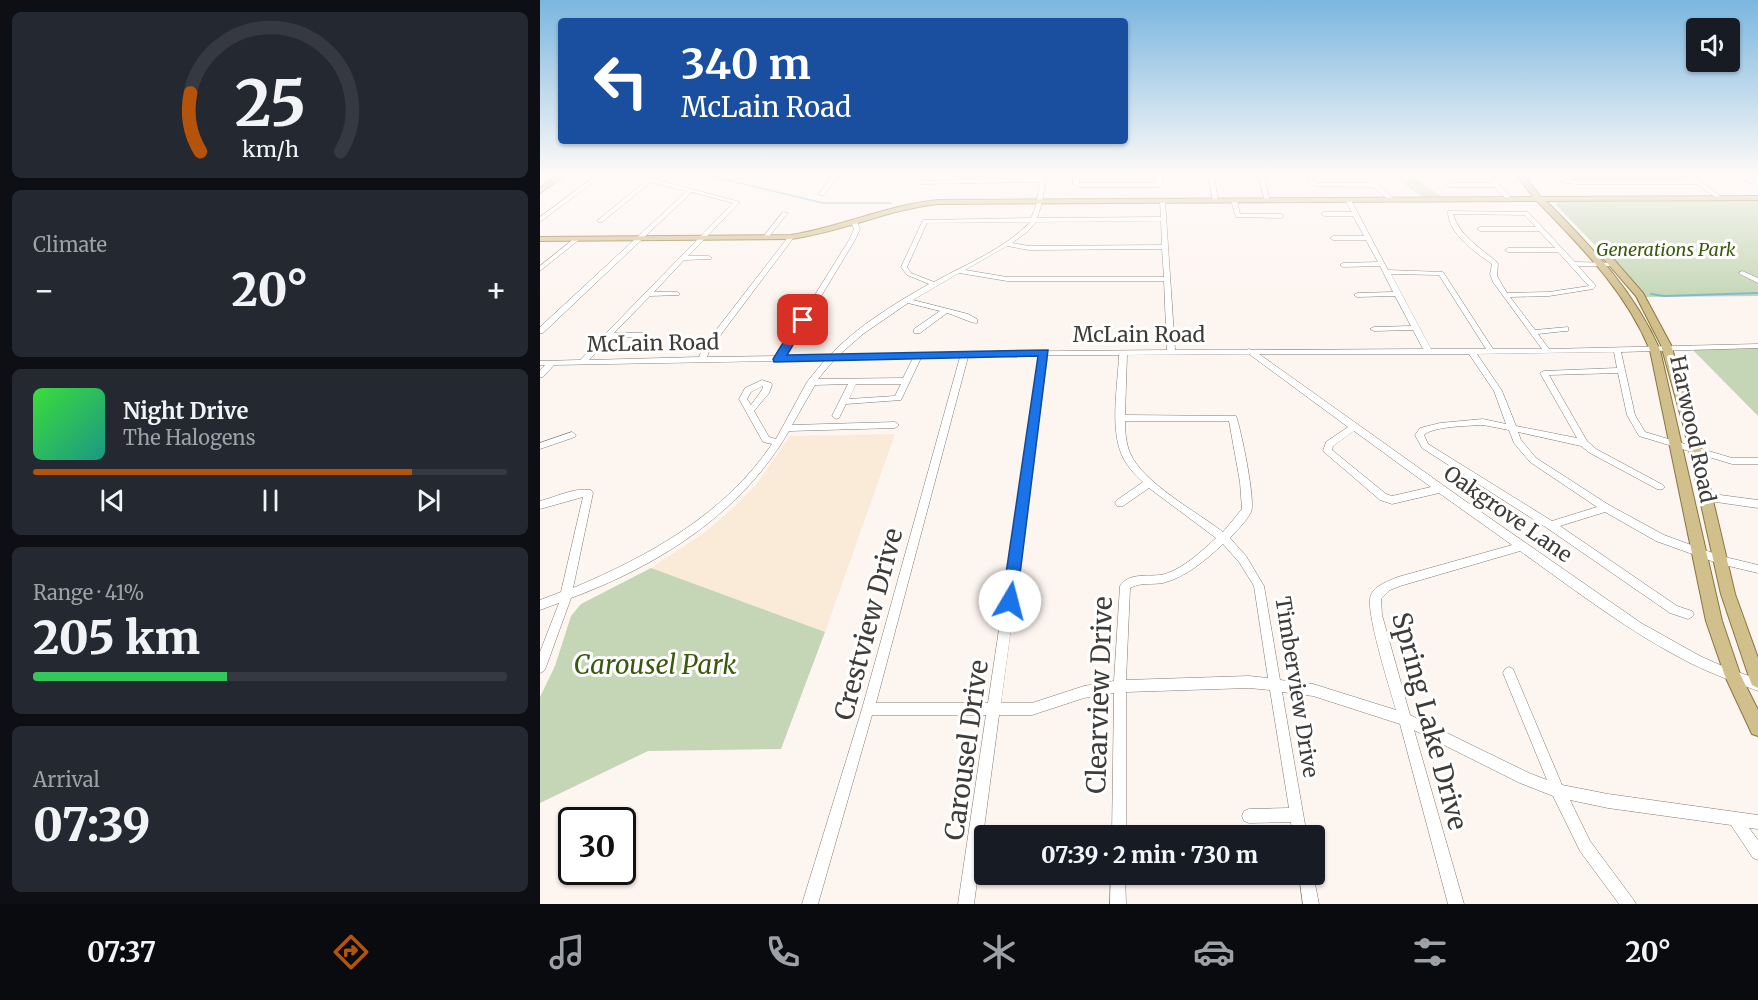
<!DOCTYPE html>
<meta charset="utf-8">
<style>
body{margin:0;font-family:Merriweather,serif;background:#242831;color:#f1f3f6;height:100vh;display:flex;flex-direction:column;font-size:22px;white-space:nowrap}
*{box-sizing:border-box;margin:0}
p{font-size:20px;color:#9ea1a6}
.icon{flex:none;width:33px;height:33px;fill:none;stroke:currentColor;stroke-width:2;stroke-linecap:round;stroke-linejoin:round}
.map{position:relative;flex:1;overflow:hidden}
.drawer{display:flex;flex-direction:column;gap:12px;padding:12px;background:#0d0f14;width:540px}
.drawer>*{flex:none}
.banner{position:absolute;left:18px;top:18px;width:570px;height:126px;border-radius:6px;box-shadow:0 2px 4px #0004;background:#1a4fa0;color:#fff;overflow:hidden}
.controls{position:absolute;left:1146px;top:18px;display:grid;gap:12px}
.controls a{display:grid;place-items:center;width:54px;height:54px;border-radius:6px;background:#171b24;box-shadow:0 2px 4px #0004;font-size:30px}
.speed{position:absolute;left:18px;top:807px;display:flex;gap:12px;font-size:30px;font-weight:700;text-align:center}
.speed>*{display:grid;place-content:center;width:78px;height:78px;border-radius:50%;background:#171b24;box-shadow:0 2px 4px #0004;line-height:1}
.speed .limit{border:3px solid #111;border-radius:9px;background:#fff;color:#111}
.pin{position:absolute;display:grid;place-items:center;width:51px;height:51px;color:#fff;margin:-26px;border-radius:12px;box-shadow:0 3px 9px #0006}
.me{position:absolute;width:66px;margin:-33px;rotate:8deg;stroke-linejoin:round;filter:drop-shadow(0 0 4px #0008)}
.turn{display:flex;align-items:center;gap:21px;height:126px;padding:0 24px;font-size:27px}
.turn .icon{width:78px;height:78px;stroke-width:2.5}
.turn b{display:block;font-size:42px;line-height:51px}
.big{font-size:45px;font-weight:800;line-height:1.1}
.drawer .card{flex:1;display:flex;flex-direction:column;justify-content:center;gap:9px;min-width:0;padding:0 21px;border-radius:9px;background:#242831}
.drawer .dial{align-items:center;gap:0}
.dial svg{height:156px;overflow:visible;fill:none;stroke:#363941;stroke-width:7;stroke-linecap:round;text-anchor:middle}
.dial text{fill:#f1f3f6;stroke:none}
.song{display:flex;align-items:center;gap:18px}
.cover{width:72px;height:72px;border-radius:9px;background:linear-gradient(135deg,hsl(120 70% 55%),hsl(170 70% 35%))}
.played{height:6px;border-radius:3px;background:linear-gradient(90deg,#b45309 80%,#363941 80%)}
.keys{display:flex;justify-content:space-around;direction:ltr}
.heat{display:flex;justify-content:space-between;align-items:center;font-size:33px;direction:ltr}
.charge{height:9px;border-radius:4px;background:linear-gradient(90deg,#34c759 41%,#363941 0)}
.trip{position:absolute;left:434px;top:825px;width:351px;height:60px;border-radius:6px;background:#171b24;box-shadow:0 2px 4px #0004;font-weight:800;line-height:60px;text-align:center}
.tabs{display:flex;height:96px;justify-content:space-around;align-items:center;background:#090b0e;color:#9ea1a6}
.tabs .icon{width:42px;height:42px}
.tabs .current{color:#b45309}
.tabs b{font-size:27px;color:#f1f3f6}
main{display:flex;flex:1;min-height:0}
.map>svg:first-child{display:block}
</style>
<main>
<section class="drawer">
<div class="card dial"><svg viewBox="0 0 100 80">
<path d="M14 69A42 42 0 1 1 86 69"/>
<path d="M14 69A42 42 0 0 1 9 39" stroke="#b45309"/>
<text x="50" y="56" font-size="32" font-weight="700">25</text>
<text x="50" y="72" font-size="11">km/h</text>
</svg></div>
<div class="card"><p>Climate</p>
<div class="heat"><a>−</a><b class="big">20°</b><a>+</a></div>
</div>
<div class="card">
<div class="song"><i class="cover"></i><div><b>Night Drive</b><p>The Halogens</p></div></div>
<div class="played"></div>
<div class="keys"><svg class="icon" aria-label="previous" viewBox="0 0 24 24"><path d="M18 5L8 12l10 7zM5 5v14"/></svg><svg class="icon" aria-label="pause" viewBox="0 0 24 24"><path d="M8 5v14M16 5v14"/></svg><svg class="icon" aria-label="next" viewBox="0 0 24 24"><path d="M6 5l10 7-10 7zM19 5v14"/></svg></div>
</div>
<div class="card"><p>Range · 41%</p><b class="big">205 km</b><div class="charge"></div></div>
<div class="card"><p>Arrival</p><b class="big">07:39</b></div>
</section>
<div class="map">
<svg width="1218" height="904" viewBox="0 0 1218 904">
<rect width="100%" height="100%" fill="#fdf5f0"/>
<polygon fill="#faead8" points="355,434 285,632 111,568 164,533 192,509 216,485 250,436"/>
<g fill="#c4d6b5">
<polygon points="850,174 869,174 902,197 882,197"/>
<polygon points="1218,200 1218,296 1105,297 1016,205 1017,202"/>
<polygon points="1218,346 1218,416 1150,347"/>
<polygon points="111,568 285,632 241,749 108,751 0,803 0,697 15,666 31,616 41,604"/>
</g>
<g fill="none" stroke-linecap="round" stroke-linejoin="round">
<g stroke="#75b9d1" stroke-width="1.5">
<polyline points="161,174 283,203 351,203"/>
<polyline points="1213,293 1218,293"/>
</g>
<polyline stroke="#75b9d1" stroke-width="2" points="1111,294 1124,296 1218,293"/>
<defs>
<g id="minor">
<polygon points="58,174 64,174 0,222 0,217"/>
<path d="M83,174H93L110,178L200,202L148,256H169L172,258L171,259L144,260L114,292H137L139,293V295L110,296L74,333H103V337H70L49,360L159,357L163,347L249,236L251,235L254,237L170,349L167,357L237,356L309,240L314,229L311,222L314,220L317,222L320,229L315,240L245,356L290,355C318,326 354,304 389,284L367,275L361,267L383,220L491,218L496,206L500,182L381,184L379,183V181L501,178V174H507L501,206L497,218L621,217L620,202L625,201L635,350H706L709,349L712,350L883,349L873,330L834,331L830,329L834,327L871,326L855,296L817,297L814,295L817,293L853,292L840,266L803,267L800,265L803,263L838,262L826,240H793L790,238L793,236H824L813,216H784L781,214L784,212H812L805,200L808,198L811,200L848,270L903,272L953,349H1002L953,282L950,274L952,264C935,252 908,234 908,211L988,212L1035,262L1076,263L1077,264L1074,266H1038L1056,286L1053,289L1009,296L970,297L995,330L1028,327V331H1025L998,334L1009,349L1218,344V348L1081,352L1095,415L1105,432L1192,458H1218V464H1192L1099,436L1087,415L1078,373L1009,375L1047,441L1056,449L1123,485L1125,487L1123,489H1117L1050,453L1041,446L978,432L981,440L996,458L1069,505L1124,535L1181,556L1218,565V573L1180,564L1116,541L1065,512L1020,526L1137,606L1152,611L1154,614L1152,617L1148,619L1130,613L1007,528L882,448L875,435L880,428L900,423L943,419L966,424L954,391L929,354H719L921,498L1101,623L1160,656L1189,669L1218,679V691C1195,682 1172,674 1150,663C1089,632 1035,590 980,551L860,586L850,590L841,599L842,615L870,715L989,773L1007,780L963,673L965,669L969,667L973,669L1022,785L1068,794L1218,815V829L1209,828L1218,840V860L1213,858L1191,825L1068,808L1030,800L1050,841L1093,899L1096,904H1079L1040,851L1013,796L980,783L874,730L924,904H908L860,724L773,696L742,692L767,836H753L751,822L709,823L704,821L702,816L704,811L709,809L749,808L730,690L709,688L586,692V836H572L574,693L544,698L492,715H459L434,904H418L446,715H332L278,904H262L322,709L420,357L381,358L361,400L306,404L299,418L296,419L292,416L308,384L275,385L252,425L355,422L359,425L355,428L249,431C202,513 118,566 31,598L6,667L4,671L0,673V652L19,603L0,610V600L21,592L43,497L0,509V501C16,497 35,487 51,490L53,493L33,588C109,556 185,514 232,444L223,442L199,399L205,388L222,380L231,383L232,385L229,393L214,411L229,437L236,439L267,382L285,360L14,365L3,377H0V370L5,365H0V361L40,360L193,203L152,192L3,333H0V327L147,191L111,182L62,222H58V220L106,181ZM913,214L984,215L996,227H940L937,229L940,231H999L1015,248H968L965,250L968,252H1018L1049,286L1009,292L967,293L957,276L958,263C941,248 920,237 913,214ZM621,221L622,245L489,246L472,243L487,232L496,222ZM490,222C465,249 426,264 394,282L371,273L367,267L387,223ZM467,246L489,250L622,249L624,277H467L425,270ZM419,273L467,281H624L627,350L425,352L299,355L323,334L368,303L400,311L374,329V333H380L407,313C415,315 430,323 437,323V319L428,314L373,300ZM851,274L899,275L946,349H891ZM1074,352L1077,368L1004,371L1000,373L1037,438L976,426L962,391L937,354ZM709,354L808,427L786,442L783,451L840,500L852,504L899,493L972,545L858,577C849,581 835,585 831,595C824,608 851,692 856,710L773,684L740,680L724,586L706,556L690,538C697,530 706,522 711,512C716,502 701,429 696,416L585,415L587,355ZM500,355L448,703H336L428,357ZM508,355H579C578,384 570,425 581,453C585,464 594,474 603,482L577,500L575,503L577,506H583L609,488L676,538C662,551 644,568 625,574C610,578 590,571 580,586L574,681L544,686L492,703H461ZM373,358L363,378L278,379L294,360ZM316,384H361L355,396L309,399ZM223,386L222,390L211,405L207,399L211,392ZM585,421H689L700,482L702,509L683,532C657,512 603,483 590,453C586,443 585,432 585,421ZM943,425L969,430L974,443L990,462L1057,507L1012,521L888,444L884,435C894,426 928,426 943,425ZM814,431L891,487L852,496L846,494L792,450L793,446ZM683,544L699,562L714,586L728,678L709,676L586,680L590,588C601,582 612,585 623,583C646,577 666,560 683,544Z"/>
<polygon points="294,174 299,174 284,195 280,195 279,194"/>
<polygon points="533,174 539,174 539,183 616,183 616,174 622,174 622,185 619,187 539,187 533,184"/>
<polygon points="668,174 674,174 678,202 673,201"/>
<polygon points="718,174 723,174 730,202 725,201"/>
<path d="M766,174H771L773,181L778,183H829L819,174C830,174 846,192 855,200L850,201L833,187L775,186L769,183Z"/>
<polygon points="945,174 950,174 971,198 971,200 967,200 955,187 910,187 907,185 910,183 952,183"/>
<polygon points="1015,174 1021,174 1027,180 1152,180 1145,174 1151,174 1184,199 1179,200 1157,184 1035,184 1023,182"/>
<polygon points="1198,174 1204,174 1215,182 1210,183"/>
<polygon points="694,199 697,201 700,214 741,214 744,216 741,218 696,217 691,201"/>
<polygon points="243,212 248,213 227,239 223,239 223,237"/>
<polygon points="35,238 40,239 0,271 0,266"/>
<polygon points="1202,271 1218,278 1218,283 1200,274 1199,273"/>
<polygon points="32,432 36,435 35,437 0,449 0,443"/>
<polygon points="1165,493 1218,500 1218,508 1162,500 1160,497 1162,494"/>
<polygon points="571,874 585,874 586,904 570,904"/>
<polygon points="759,874 773,874 779,904 763,904"/>
</g>
<g id="major">
<polygon points="19,174 27,174 0,193 0,188"/>
<path d="M976,174H983L1001,197L1218,196V200L1006,201C1051,246 1094,291 1120,350L1182,621L1200,674L1218,710V736L1212,734L1185,676L1166,621L1110,350C1085,290 1041,247 997,201L398,204C347,210 301,232 251,239L0,241V237L251,235C301,227 347,205 398,200L993,197Z"/>
<polygon points="1056,246 1062,246 1103,293 1131,345 1156,428 1195,594 1218,658 1218,688 1212,685 1210,680 1181,594 1144,428 1121,345 1096,296 1056,250"/>
</g>
</defs>
<use href="#minor" stroke="#827b76" stroke-width="1"/>
<use href="#major" stroke="#8a763d" stroke-width="2"/>
<use href="#minor" fill="#fff" fill-rule="evenodd"/>
<use href="#major" fill="#d1bf8c" fill-rule="evenodd"/>
</g>
<linearGradient id="sky" x2="0" y2="1"><stop stop-color="#7ab6df"/><stop offset="0.58" stop-color="#fefaf8"/><stop offset="1" stop-color="#fefaf8" stop-opacity="0"/></linearGradient>
<rect width="1218" height="301" fill="url(#sky)"/>
<polygon fill="#1a73e8" stroke="#114b97" stroke-width="1.5" points="263,316 268,320 247,355 508,350 476,606 470,608 464,606 462,601 498,356 234,362 233,359 257,320"/>
<g text-anchor="middle" dominant-baseline="central" stroke-width="6" stroke-linejoin="round" paint-order="stroke">
<g font-size="18" font-style="italic" fill="#3a590c" stroke="#fff">
<text x="1126" y="249">Generations Park</text>
</g>
<g font-size="21" fill="#3e3b39" stroke="#fff">
<text x="599" y="334">McLain Road</text>
<text transform="translate(113 343) rotate(-1)">McLain Road</text>
<text transform="translate(1153 429) rotate(78)">Harwood Road</text>
<text transform="translate(968 514) rotate(35)">Oakgrove Lane</text>
<text transform="translate(757 687) rotate(81)">Timberview Drive</text>
</g>
<g font-size="26" fill="#3e3b39" stroke="#fff">
<text transform="translate(328 624) rotate(-75)">Crestview Drive</text>
<text transform="translate(559 695) rotate(-88)">Clearview Drive</text>
<text transform="translate(890 721) rotate(75)">Spring Lake Drive</text>
<text transform="translate(426 750) rotate(-82)">Carousel Drive</text>
</g>
<g font-size="26" font-style="italic" fill="#3a590c" stroke="#fff">
<text x="115" y="664">Carousel Park</text>
</g>
</g>
</svg>
<div class="controls">
<a><svg class="icon" aria-label="sound" viewBox="0 0 24 24"><path d="M4 9h4l5-4v14l-5-4H4zM17 9q2 3 0 6"/></svg></a>
</div>
<div class="speed"><div class="limit">30</div></div>
<div class="pin" style="left:263px;top:320px;background:#d93025"><svg class="icon" aria-label="arrive" viewBox="0 0 24 24"><path d="M6 21V4h12l-3 4 3 4H6"/></svg></div>
<svg class="me" style="left:470px;top:601px" viewBox="-20 -20 40 40"><circle r="19" fill="#fff"/><path d="M0-13L10 11 0 6-10 11z" fill="#1a73e8"/></svg>
<div class="trip">07:39 · 2 min · 730 m</div>
<div class="banner">
<div class="turn"><svg class="icon" aria-label="left" viewBox="0 0 24 24"><path d="M17 20v-9H6M10 6l-5 5 5 5"/></svg><div><b>340 m</b>McLain Road</div></div>
</div>
</div>
</main>
<nav class="tabs">
<b>07:37</b>
<svg class="icon current" aria-label="directions" viewBox="0 0 24 24"><path d="M12 3l9 9-9 9-9-9zM9 14v-3h6M13 9l2 2-2 2"/></svg>
<svg class="icon" aria-label="music" viewBox="0 0 24 24"><path d="M9 18V5l10-2v13"/><circle cx="6" cy="18" r="3"/><circle cx="16" cy="16" r="3"/></svg>
<svg class="icon" aria-label="phone" viewBox="0 0 24 24"><path d="M5 4h4l2 5-3 2q2 4 5 5l2-3 5 2v4C11 20 4 13 5 4z"/></svg>
<svg class="icon" aria-label="climate" viewBox="0 0 24 24"><path d="M12 3v18M4 7l16 10M4 17L20 7"/></svg>
<svg class="icon" aria-label="car" viewBox="0 0 24 24"><path d="M5 17H2v-5l4-1 3-4h7l3 4 3 1v5h-3M9 17h6M6 11h13"/><circle cx="7" cy="17" r="2"/><circle cx="17" cy="17" r="2"/></svg>
<svg class="icon" aria-label="filters" viewBox="0 0 24 24"><path d="M4 7h16M4 17h16"/><circle cx="9" cy="7" r="2"/><circle cx="15" cy="17" r="2"/></svg>
<b>20°</b>
</nav>
